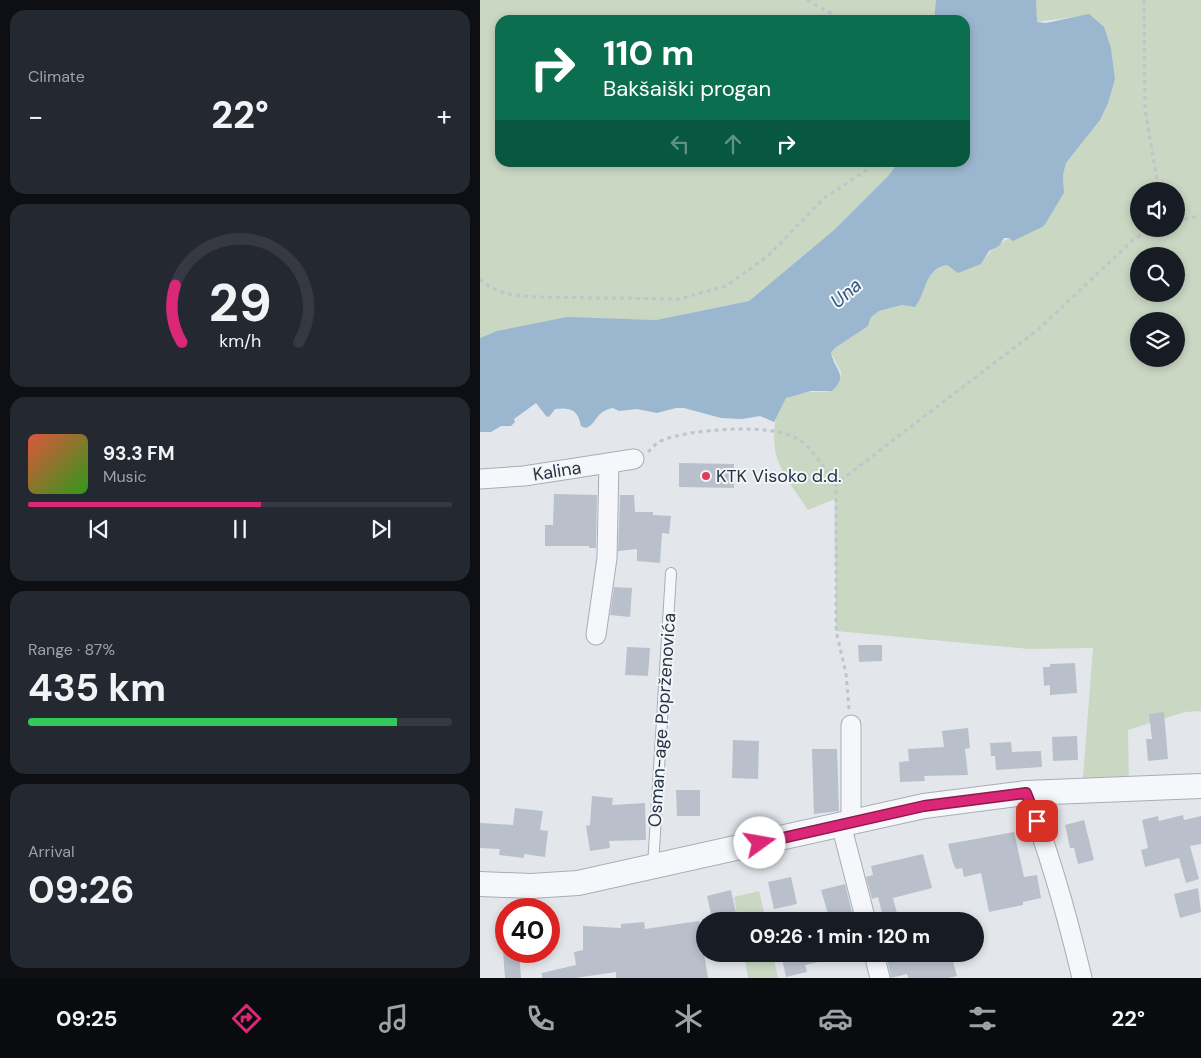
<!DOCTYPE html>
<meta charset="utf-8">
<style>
body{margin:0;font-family:"DM Sans",sans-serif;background:#242831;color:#f1f3f6;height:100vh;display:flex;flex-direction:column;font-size:19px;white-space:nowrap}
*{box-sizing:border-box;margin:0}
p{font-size:16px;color:#9ea1a6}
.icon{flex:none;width:28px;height:28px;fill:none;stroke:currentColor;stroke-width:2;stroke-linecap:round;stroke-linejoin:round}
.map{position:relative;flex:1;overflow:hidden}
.drawer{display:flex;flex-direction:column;gap:10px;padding:10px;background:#0d0f14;width:480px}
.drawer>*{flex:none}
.top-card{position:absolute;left:15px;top:15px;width:475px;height:152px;border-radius:15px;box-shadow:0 2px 8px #0003;background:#0b6e4f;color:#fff;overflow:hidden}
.buttons{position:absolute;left:650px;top:182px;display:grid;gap:10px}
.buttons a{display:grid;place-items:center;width:55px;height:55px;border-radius:50%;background:#171b24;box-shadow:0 2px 8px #0003;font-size:25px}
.speed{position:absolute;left:15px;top:898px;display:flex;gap:10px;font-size:25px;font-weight:700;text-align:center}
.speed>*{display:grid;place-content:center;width:65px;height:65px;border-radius:50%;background:#171b24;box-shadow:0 2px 8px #0003;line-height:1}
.speed .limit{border:8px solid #d22;background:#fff;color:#111}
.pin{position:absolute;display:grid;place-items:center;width:42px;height:42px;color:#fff;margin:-21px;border-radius:10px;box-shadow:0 2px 8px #0006}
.me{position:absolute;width:55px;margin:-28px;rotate:77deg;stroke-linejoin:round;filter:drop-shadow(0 0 4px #0008)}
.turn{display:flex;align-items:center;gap:18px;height:105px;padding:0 25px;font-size:22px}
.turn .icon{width:65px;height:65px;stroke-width:2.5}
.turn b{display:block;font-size:35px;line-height:42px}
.lanes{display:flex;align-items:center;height:48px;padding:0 25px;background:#0003;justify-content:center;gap:25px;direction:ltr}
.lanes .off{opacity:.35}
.big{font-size:38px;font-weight:700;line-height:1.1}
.drawer .tile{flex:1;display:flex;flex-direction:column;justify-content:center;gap:8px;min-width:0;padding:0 18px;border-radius:15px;background:#242831}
.drawer .dial{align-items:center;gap:0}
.dial svg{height:130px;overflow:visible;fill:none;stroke:#363941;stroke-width:7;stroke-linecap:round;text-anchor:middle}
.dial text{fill:#f1f3f6;stroke:none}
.song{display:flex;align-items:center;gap:15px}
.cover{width:60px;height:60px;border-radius:8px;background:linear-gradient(135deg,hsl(10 70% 55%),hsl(110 70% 35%))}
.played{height:5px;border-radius:2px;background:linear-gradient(90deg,#db2777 55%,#363941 55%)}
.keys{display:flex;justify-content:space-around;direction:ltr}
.heat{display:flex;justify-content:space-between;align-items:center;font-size:28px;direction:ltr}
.charge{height:8px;border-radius:4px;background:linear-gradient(90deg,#34c759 87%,#363941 0)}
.trip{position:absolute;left:216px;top:912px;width:288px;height:50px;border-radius:25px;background:#171b24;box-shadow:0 2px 8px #0003;font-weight:700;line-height:50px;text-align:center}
.menu{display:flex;height:80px;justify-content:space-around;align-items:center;background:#090b0e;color:#9ea1a6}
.menu .icon{width:35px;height:35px}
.menu .selected{color:#db2777}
.menu b{font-size:22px;color:#f1f3f6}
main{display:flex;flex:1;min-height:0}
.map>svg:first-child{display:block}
</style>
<main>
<section class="drawer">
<div class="tile"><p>Climate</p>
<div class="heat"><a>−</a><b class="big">22°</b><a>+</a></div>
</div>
<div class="tile dial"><svg viewBox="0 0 100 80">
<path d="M14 69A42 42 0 1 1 86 69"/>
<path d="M14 69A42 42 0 0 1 10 34" stroke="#db2777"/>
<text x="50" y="56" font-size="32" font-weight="700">29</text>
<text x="50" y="72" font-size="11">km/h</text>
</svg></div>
<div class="tile">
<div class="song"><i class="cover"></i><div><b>93.3 FM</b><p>Music</p></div></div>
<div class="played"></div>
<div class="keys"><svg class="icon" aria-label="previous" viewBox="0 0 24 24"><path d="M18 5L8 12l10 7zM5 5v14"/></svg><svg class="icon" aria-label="pause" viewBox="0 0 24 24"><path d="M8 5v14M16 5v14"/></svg><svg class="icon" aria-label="next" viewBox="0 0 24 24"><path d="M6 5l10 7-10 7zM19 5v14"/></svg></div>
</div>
<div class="tile"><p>Range · 87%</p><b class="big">435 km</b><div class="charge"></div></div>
<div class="tile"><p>Arrival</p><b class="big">09:26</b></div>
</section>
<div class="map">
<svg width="721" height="978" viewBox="0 0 721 978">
<rect width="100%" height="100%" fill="#e3e7ec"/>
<g fill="#c9d7c3" fill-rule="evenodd">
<polygon points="0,0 456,0 454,20 20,20 20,162 418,163 408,176 354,230 269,301 176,320 87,318 17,331 0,338"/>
<path d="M556,0H721V711L705,712L648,730L649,789L602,790L613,648L549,649L356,631L355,499L328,510C319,496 303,476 298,461C292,446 292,408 306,398C319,390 338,393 352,391L360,379L361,372L351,353L355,348L388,326L391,317L399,311L422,305L435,307C447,292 444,269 467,265L474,269L501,264C517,238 536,236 564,226L584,193L583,175L586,163L620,120L635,79L631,48L595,17L556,22ZM659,191H696V229H659ZM659,256H696V294H659ZM659,321H696V359H659Z"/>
<polygon points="279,891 286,921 258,921 254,897"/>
<polygon points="264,954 293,954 298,978 268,978"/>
</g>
<path fill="#9bb6cf" d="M456,0H556L557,22L566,23L609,14L624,27L631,48L635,79L628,103L620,120L586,163L583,175L584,193L564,226L533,241L529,238H524L519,246L509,251L501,264L478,273L467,265C444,269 447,292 435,307L422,305L399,311L391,317L388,326L355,348L351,353C355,371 369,375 352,391H331L306,398L294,422L280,416L262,419L241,418L204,408H196L177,413L157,409L139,411L133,408C114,412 118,423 106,428L101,426C98,410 91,407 75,409L69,417L66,416L56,403L34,419L35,422L31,426H21L11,432H0V338L17,331L87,317L176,320L269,301L354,230L408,176L418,163L485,162V20H454Z"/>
<g fill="#b9c0cb">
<polygon points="199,463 254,464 254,488 199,487"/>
<polygon points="74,494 117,495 116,548 109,548 109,546 65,546 65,525 73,525"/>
<polygon points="140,495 154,495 155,512 173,512 173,515 191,516 189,534 182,533 180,563 157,561 157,549 138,551"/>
<polygon points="134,587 152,588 150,617 130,615"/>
<polygon points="378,645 402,645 402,661 379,662"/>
<polygon points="147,647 170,648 168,676 145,675"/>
<polygon points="595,663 597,693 570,695 570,685 564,686 563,667 570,667 570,664"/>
<polygon points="684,712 688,759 668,761 666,739 672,739 669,714"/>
<polygon points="488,728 490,748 485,749 488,775 444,776 445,781 420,782 419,762 429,761 428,749 464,747 462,731"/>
<polygon points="597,736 598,760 573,761 572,737"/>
<polygon points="253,740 279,741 278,779 252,778"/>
<polygon points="531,742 532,752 561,751 562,767 516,770 515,756 511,756 510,743"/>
<polygon points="332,749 357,749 359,811 334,814"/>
<polygon points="196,790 220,790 220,816 197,816"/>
<polygon points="112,796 133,798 132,805 165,803 166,840 129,841 130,848 110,851 106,826 110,825"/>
<polygon points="35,808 63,811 60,830 68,831 65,857 44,854 44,858 19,855 20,849 0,848 0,823 33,825"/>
<polygon points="703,815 704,820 721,816 721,844 710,846 719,879 706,883 699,858 665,867 661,850 668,848 662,820 678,816 679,821"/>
<polygon points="604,820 614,860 598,864 594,848 590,848 585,825"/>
<polygon points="534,832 544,877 557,875 561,898 543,902 543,905 509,912 501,873 484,877 482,868 476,869 473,863 468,844"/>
<polygon points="443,854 452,888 413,898 419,921 404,921 398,897 392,899 386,877 393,875 391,866"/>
<polygon points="311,877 317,904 294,909 288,882"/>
<polygon points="365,884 374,921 350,921 341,890"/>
<polygon points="718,888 721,912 700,918 694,894"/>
<polygon points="251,890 256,913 232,918 227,896"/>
<polygon points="219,921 228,978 136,978 136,972 95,978 62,978 62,973 96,965 94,952 103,950 103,926 141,928 141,924 164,922 165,929"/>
<polygon points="23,951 39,951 41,978 25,978"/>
<polygon points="301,954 352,954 352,959 325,965 327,972 306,977"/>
<polygon points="406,954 437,954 438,958 471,954 477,976 468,978 428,978 427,974 411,978"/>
</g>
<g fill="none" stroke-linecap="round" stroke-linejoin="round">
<defs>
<polyline id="service" points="173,866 191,573"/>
<g id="minor">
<polyline points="0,479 44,476 154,459"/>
<polyline points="116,635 127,558 129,463"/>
<polyline points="371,725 371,822"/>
<path d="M546,793C570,853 587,915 602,978"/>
<polyline points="361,824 386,921"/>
<polyline points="394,954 400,978"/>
</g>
<polyline id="tertiary" points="0,884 51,886 98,883 444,806 546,793 721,786"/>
</defs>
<use href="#service" stroke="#a7aeb7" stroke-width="12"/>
<use href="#minor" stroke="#a7aeb7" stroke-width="21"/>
<use href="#tertiary" stroke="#a7aeb7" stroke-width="26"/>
<g stroke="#c0c4cb" stroke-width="3" stroke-dasharray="4 4" stroke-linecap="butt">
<polyline points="327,0 363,20"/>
<polyline points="664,0 665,109 679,191"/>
<polyline points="696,211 702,218"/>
<polyline points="696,220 721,216"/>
<path d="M0,279C15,294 37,296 57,297L199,299L246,286L288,256L344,198L399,162"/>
<path d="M168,452C172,448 177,442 183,440C210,429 291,423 316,438C333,447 344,470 356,484"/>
<polyline points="369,709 366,673 356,631 356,484 560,328 653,240 672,229"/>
</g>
<use href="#service" stroke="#f6f7fa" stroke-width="10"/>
<use href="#minor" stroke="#f6f7fa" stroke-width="19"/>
<use href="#tertiary" stroke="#f6f7fa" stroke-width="24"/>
</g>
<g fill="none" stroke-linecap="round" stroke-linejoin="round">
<defs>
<polyline id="route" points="280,843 444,806 546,793 557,821"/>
</defs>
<use href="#route" stroke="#8e194d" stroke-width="12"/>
<use href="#route" stroke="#db2777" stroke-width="9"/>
</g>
<circle fill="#dc3d59" stroke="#f3f6f9" stroke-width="2" cx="226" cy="476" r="5"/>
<g text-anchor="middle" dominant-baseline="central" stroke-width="4" stroke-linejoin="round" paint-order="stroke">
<g font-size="18" fill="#283446" stroke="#f3f6f9">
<text transform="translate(77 471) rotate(-9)">Kalina</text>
<text transform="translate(182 720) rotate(-86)">Osman-age Poprženovića</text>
</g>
<g font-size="18" fill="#283446" stroke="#f3f6f9" text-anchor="start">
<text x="236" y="476">KTK Visoko d.d.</text>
</g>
<g font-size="19" font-style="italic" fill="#2e547f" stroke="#f3f6f9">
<text transform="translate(366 293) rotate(-41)">Una</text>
</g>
</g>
</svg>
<div class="buttons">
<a><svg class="icon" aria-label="sound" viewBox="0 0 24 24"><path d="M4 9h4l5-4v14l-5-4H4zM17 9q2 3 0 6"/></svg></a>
<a><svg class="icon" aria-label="search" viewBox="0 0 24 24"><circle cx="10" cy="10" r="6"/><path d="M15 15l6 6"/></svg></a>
<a><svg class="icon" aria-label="layers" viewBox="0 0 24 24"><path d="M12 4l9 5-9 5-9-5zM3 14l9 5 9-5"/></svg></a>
</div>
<div class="speed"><div class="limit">40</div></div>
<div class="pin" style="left:557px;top:821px;background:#d93025"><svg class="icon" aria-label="arrive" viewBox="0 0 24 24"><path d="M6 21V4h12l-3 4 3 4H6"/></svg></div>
<svg class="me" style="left:280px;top:843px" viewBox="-20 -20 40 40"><circle r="19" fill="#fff"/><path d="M0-13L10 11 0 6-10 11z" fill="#db2777"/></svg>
<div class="trip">09:26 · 1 min · 120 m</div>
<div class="top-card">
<div class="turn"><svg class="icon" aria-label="right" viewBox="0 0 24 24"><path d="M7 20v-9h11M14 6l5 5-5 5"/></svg><div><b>110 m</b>Bakšaiški progan</div></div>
<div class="lanes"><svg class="icon off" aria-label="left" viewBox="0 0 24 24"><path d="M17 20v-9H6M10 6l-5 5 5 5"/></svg><svg class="icon off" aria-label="ahead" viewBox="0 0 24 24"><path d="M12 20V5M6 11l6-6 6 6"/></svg><svg class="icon" aria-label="right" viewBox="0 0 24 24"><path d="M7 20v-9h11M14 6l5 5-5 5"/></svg></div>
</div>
</div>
</main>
<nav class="menu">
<b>09:25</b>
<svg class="icon selected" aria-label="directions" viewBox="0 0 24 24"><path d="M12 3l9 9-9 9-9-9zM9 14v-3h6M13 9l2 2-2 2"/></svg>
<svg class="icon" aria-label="music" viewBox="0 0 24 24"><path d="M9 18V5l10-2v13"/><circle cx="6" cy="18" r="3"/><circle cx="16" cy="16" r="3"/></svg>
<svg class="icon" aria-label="phone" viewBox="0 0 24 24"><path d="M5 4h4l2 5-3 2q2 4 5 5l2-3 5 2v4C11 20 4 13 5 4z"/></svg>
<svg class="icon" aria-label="climate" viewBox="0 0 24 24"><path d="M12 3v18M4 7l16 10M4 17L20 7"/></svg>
<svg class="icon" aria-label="car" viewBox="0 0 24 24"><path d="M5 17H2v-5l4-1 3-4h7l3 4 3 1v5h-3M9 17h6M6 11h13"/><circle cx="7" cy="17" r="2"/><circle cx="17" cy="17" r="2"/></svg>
<svg class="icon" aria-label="filters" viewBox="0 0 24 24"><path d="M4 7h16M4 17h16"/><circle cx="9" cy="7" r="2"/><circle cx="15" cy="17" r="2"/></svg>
<b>22°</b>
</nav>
